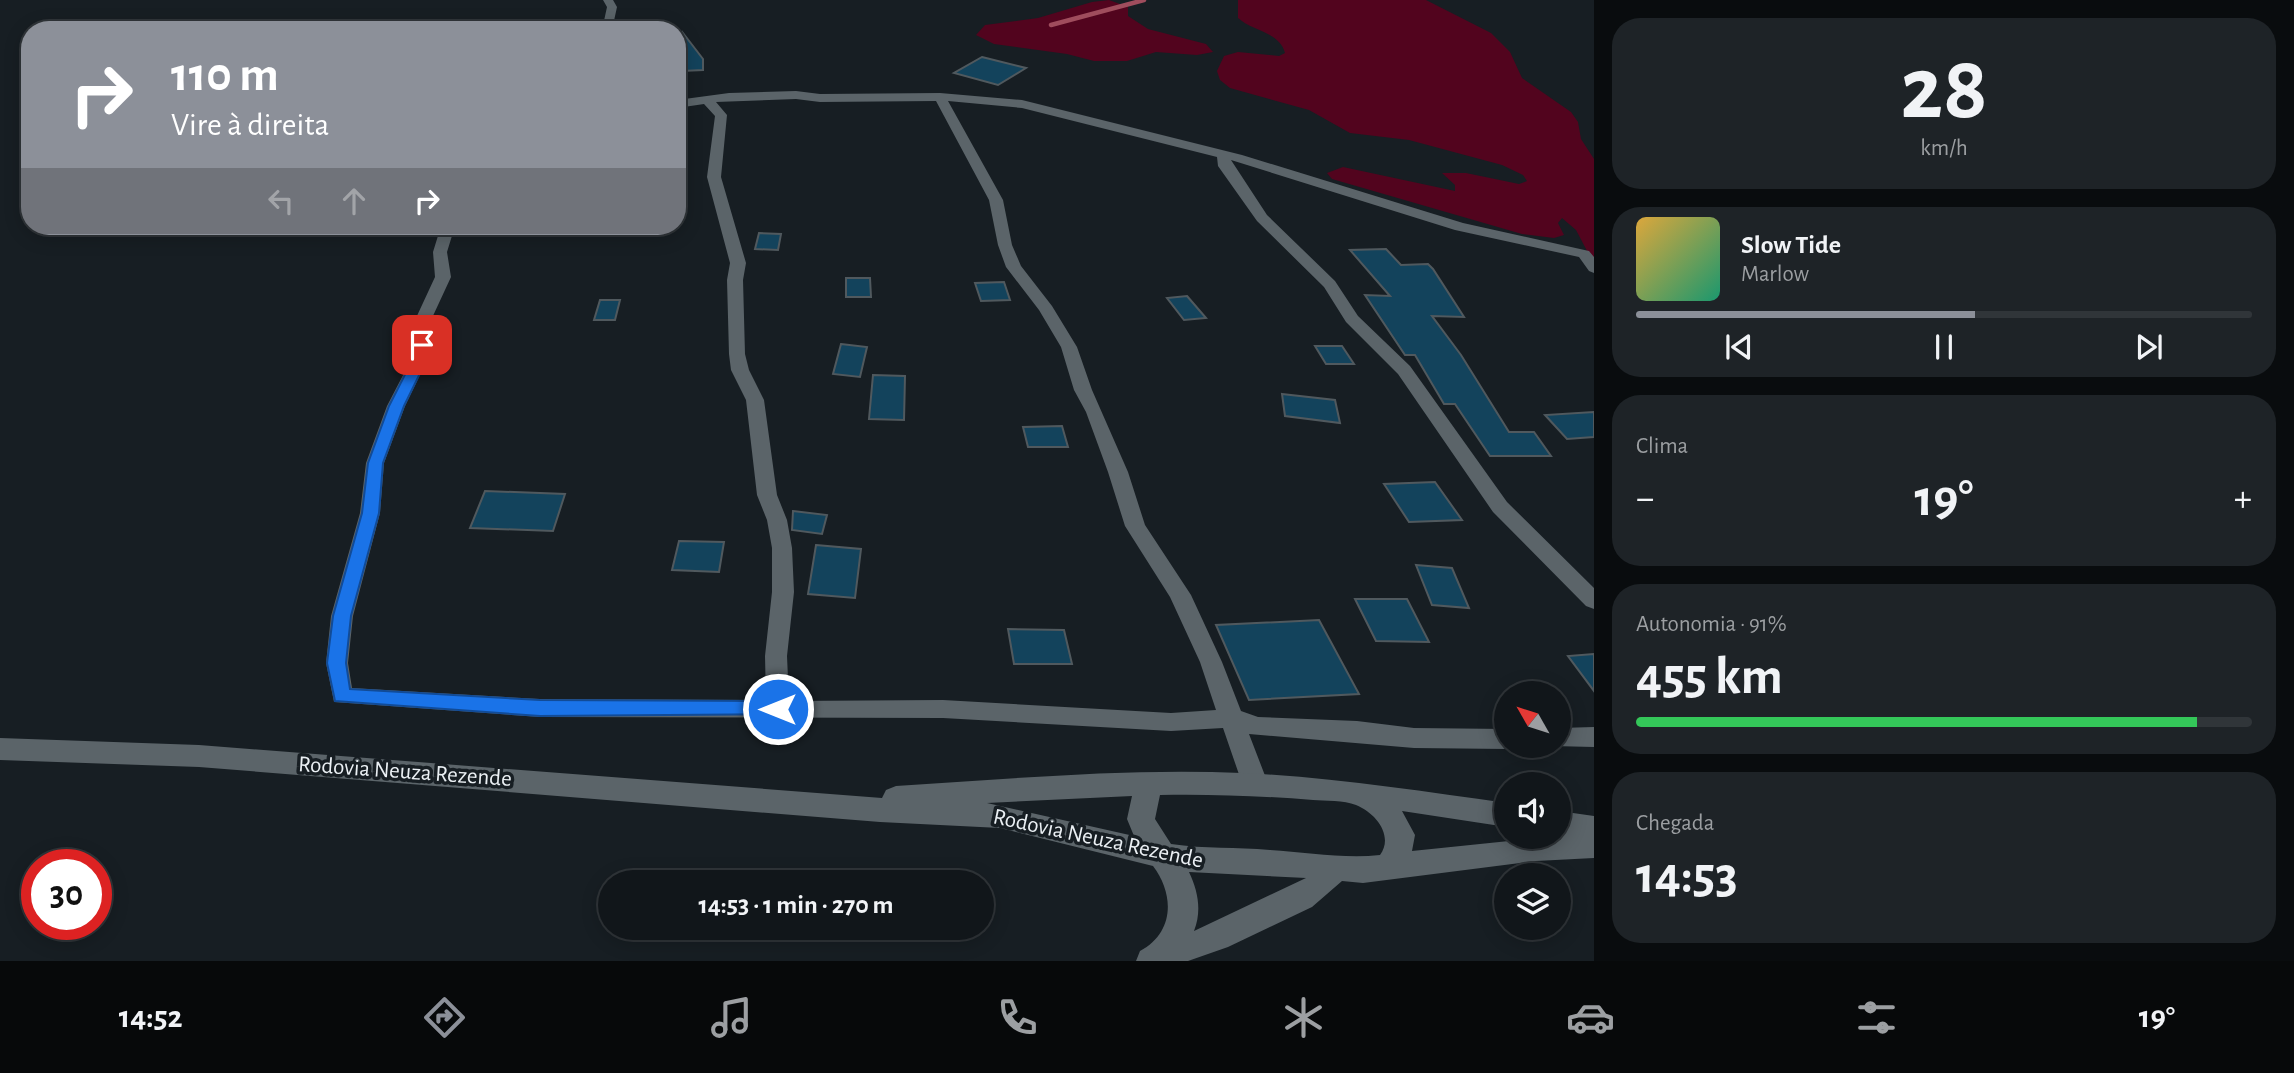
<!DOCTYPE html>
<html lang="pt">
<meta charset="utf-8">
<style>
body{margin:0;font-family:"Alegreya Sans",sans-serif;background:#1e2327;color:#f1f3f6;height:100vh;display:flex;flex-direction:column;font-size:26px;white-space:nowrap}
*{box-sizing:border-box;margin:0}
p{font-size:23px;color:#9c9fa2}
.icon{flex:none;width:38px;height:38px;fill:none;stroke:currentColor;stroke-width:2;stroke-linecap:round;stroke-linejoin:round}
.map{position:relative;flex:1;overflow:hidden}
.details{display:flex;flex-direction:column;gap:18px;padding:18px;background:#090c0e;width:700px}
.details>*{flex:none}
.hud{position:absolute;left:21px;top:21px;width:665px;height:214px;border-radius:28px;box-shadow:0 4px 18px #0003,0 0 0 2px #303539;background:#8c9099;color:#fff;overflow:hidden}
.needle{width:46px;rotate:309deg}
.buttons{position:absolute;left:1494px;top:681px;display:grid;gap:14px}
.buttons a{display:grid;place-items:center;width:77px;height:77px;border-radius:50%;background:#11161a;box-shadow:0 4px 18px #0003,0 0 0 2px #303539;font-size:35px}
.speed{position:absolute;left:21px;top:849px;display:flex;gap:14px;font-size:35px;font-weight:700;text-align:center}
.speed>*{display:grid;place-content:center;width:91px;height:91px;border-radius:50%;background:#11161a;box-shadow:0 4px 18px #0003,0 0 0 2px #303539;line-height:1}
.speed .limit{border:10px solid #d22;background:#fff;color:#111}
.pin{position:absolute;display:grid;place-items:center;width:60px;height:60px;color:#fff;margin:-30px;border-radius:14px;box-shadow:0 4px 10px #0006}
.me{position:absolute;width:77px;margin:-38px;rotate:270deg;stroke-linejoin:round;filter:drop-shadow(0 0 5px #0008)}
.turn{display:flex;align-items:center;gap:24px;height:147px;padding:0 35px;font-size:32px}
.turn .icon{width:91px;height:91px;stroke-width:2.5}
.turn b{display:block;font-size:49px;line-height:60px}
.lanes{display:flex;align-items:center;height:66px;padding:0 35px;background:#0003;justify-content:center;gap:35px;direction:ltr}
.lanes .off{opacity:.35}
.big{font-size:52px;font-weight:700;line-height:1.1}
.details .card{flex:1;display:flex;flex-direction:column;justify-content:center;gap:10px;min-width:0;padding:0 24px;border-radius:28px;background:#1e2327}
.details .dial{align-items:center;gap:0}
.dial b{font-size:91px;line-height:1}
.song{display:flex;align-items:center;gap:21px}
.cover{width:84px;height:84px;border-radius:10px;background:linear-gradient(135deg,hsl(40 70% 55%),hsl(160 70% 35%))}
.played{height:7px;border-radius:4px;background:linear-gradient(90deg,#8c9099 55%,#303539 55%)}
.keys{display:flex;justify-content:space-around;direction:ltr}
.heat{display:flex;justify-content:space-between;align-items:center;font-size:38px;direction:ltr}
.charge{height:10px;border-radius:5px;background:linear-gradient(90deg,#34c759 91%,#303539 0)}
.trip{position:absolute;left:598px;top:870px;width:396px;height:70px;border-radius:35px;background:#11161a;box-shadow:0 4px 18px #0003,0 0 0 2px #303539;font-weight:700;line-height:70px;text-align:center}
.tabs{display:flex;height:112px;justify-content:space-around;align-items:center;background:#07090a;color:#9c9fa2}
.tabs .icon{width:49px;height:49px}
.tabs .on{color:#8c9099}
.tabs b{font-size:32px;color:#f1f3f6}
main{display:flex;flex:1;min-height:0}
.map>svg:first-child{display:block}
</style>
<main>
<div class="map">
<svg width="1594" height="961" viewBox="0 0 1594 961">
<rect width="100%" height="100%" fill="#171e23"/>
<g fill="#52041e">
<polygon points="1109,0 1128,7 1128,16 1148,29 1206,44 1213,52 1197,55 1156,52 1127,61 1094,61 1067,54 994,44 976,35 985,25 1038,18 1092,2"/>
<path d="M1238,0H1426L1491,33L1510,52L1522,78L1571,112L1578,122L1581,139L1594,159V264L1576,230L1562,218L1558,223L1564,235L1554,238L1522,234L1332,179L1327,173L1343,167L1455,191V185L1442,173H1466L1519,184L1527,181L1523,175L1502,165L1409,140L1350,133L1309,110L1230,88L1220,80L1217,71L1224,56L1238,52L1279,56L1285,53C1280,32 1252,31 1238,18Z"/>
</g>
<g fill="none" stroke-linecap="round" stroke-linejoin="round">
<polyline stroke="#9f4d5d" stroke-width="4.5" points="1051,25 1144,0"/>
</g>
<g fill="#13435c" stroke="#50595e" stroke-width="2">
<polygon points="683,33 703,59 703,70 682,71"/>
<polygon points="982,57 1026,68 998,85 954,73"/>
<polygon points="759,233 781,234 778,250 755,249"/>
<polygon points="1386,249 1401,265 1428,264 1433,269 1464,317 1432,316 1461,355 1509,432 1534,432 1551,456 1490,456 1455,404 1444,404 1415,355 1405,355 1365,295 1390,296 1350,250"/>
<polygon points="846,278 870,278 871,297 846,297"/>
<polygon points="1004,282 1010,300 981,301 975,283"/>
<polygon points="1187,296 1206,318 1184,320 1167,298"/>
<polygon points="600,300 620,300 615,320 594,320"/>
<polygon points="841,344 867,347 860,377 833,374"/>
<polygon points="1315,346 1342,346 1354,364 1326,364"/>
<polygon points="873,375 905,376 904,420 869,419"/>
<polygon points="1282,394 1335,400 1340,423 1285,416"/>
<polygon points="1594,412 1594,437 1567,439 1545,415"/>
<polygon points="1062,426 1068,447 1028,447 1023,427"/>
<polygon points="1435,482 1462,520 1409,522 1384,484"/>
<polygon points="485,491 565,494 553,531 470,528"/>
<polygon points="793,511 827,515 822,534 792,530"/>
<polygon points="679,541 724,542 719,572 672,570"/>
<polygon points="816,545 861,549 855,598 808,594"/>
<polygon points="1416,565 1452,568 1469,608 1432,605"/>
<polygon points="1355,599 1407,599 1429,642 1376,641"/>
<polygon points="1319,620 1359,694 1249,700 1216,625"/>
<polygon points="1008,629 1064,630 1072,664 1014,664"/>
<polygon points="1594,654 1594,691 1568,656"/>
</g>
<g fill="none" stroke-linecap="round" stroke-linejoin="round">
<g fill="#5b6469" fill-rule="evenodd">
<polygon points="603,0 613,0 617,7 612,30 602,30 607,7"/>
<path d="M796,91L820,94L940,93L1022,100L1242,155L1463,223L1589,251L1594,257V273L1589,271L1579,257L1455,230L1231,160L1267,215L1335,281L1358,316L1410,366L1507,502L1594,588V609L1586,606L1493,512L1398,374L1346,322L1324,287L1257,221L1218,166L1217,157L1022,108L948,101L1003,200L1012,245L1021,266L1052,306L1077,347L1092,390L1128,472L1145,525L1191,595L1222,662L1241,711L1258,717L1357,721L1414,728L1507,729V746H1516L1507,749L1414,748L1249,734L1269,786L1265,793L1256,796L1247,793L1243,786L1223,728L1171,731L943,718L540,717L334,702L326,663L331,616L360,513L366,463L387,406L414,354L416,318L435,277L433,252L441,226H455L447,252L451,277L432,318L430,354L405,406L384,463L380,513L353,616L348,663L352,688L540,699L766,700L765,656L772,592V548L767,520L757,495L746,400L731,370L729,354L727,280L730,263L707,177L715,116L704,104L677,108V100L729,93ZM796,99L820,102L936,101L989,200L998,245L1006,267L1039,310L1061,347L1074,390L1086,412L1108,472L1125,526L1170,597L1200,662L1216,710L1171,713L943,700L789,701L787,656L794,592L792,548L787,520L777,495L764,400L749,370L745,354L743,280L746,263L721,177L727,115L716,102Z"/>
<polygon points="1594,727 1594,747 1552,746 1559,746 1559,728"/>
</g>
<path fill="#5b6469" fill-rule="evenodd" d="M0,738L199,745L882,798L886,790L896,786C1011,779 1127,768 1242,773C1331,777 1419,791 1507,803V827L1402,811L1415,835L1412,851L1559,836V811L1594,816V858L1536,861L1363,883L1342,881L1312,907L1228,947L1188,961H1136L1140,951C1174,933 1175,895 1153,866L1000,828L880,822L199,767L0,760ZM1160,795C1211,794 1262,796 1313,800C1325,801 1344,800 1356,805C1376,813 1394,836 1380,855C1344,859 1306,852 1270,850C1236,847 1205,849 1171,844L1155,819ZM1132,796L1127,819L1134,836L987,803ZM1189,872L1306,878L1194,931C1202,911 1198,891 1189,872Z"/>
</g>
<polygon fill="#1a73e8" stroke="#114b97" stroke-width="2" points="417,343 426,343 429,355 404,406 383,463 379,513 351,616 346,663 350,689 540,700 778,701 785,704 788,709 785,714 540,716 335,701 327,663 333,616 362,513 368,463 389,406 415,355"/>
<g text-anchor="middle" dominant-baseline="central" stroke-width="7" stroke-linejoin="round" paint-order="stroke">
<g font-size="23" fill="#ebf0f4" stroke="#171e23">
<text transform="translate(405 772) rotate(4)">Rodovia Neuza Rezende</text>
<text transform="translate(1098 839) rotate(12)">Rodovia Neuza Rezende</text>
</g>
</g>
</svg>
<div class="buttons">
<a><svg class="needle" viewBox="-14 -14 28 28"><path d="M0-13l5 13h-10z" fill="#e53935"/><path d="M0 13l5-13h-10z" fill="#9c9fa2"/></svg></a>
<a><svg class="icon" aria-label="sound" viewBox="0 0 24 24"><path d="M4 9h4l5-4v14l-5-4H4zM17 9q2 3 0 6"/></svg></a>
<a><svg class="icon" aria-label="layers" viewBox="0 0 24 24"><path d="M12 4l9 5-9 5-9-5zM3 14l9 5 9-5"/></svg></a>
</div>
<div class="speed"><div class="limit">30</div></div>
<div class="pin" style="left:422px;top:345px;background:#d93025"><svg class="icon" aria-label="arrive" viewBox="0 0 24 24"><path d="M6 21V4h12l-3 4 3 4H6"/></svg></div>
<svg class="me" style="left:778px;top:709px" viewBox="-20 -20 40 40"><circle r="17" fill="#1a73e8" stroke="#fff" stroke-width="3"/><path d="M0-11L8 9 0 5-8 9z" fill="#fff"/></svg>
<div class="trip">14:53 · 1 min · 270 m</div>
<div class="hud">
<div class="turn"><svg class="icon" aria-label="right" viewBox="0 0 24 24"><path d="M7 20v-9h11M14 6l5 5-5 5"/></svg><div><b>110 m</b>Vire à direita</div></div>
<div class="lanes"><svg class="icon off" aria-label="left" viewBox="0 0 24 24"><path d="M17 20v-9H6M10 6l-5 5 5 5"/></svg><svg class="icon off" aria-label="ahead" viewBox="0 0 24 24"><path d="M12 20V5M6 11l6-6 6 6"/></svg><svg class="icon" aria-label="right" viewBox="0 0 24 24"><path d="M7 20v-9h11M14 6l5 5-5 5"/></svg></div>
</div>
</div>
<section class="details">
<div class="card dial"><b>28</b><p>km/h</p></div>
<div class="card">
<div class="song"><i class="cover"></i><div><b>Slow Tide</b><p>Marlow</p></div></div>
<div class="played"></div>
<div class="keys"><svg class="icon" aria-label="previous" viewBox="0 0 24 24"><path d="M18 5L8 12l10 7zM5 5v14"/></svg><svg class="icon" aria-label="pause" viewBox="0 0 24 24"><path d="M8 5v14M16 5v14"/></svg><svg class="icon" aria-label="next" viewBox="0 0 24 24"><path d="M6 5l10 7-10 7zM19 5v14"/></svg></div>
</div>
<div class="card"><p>Clima</p>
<div class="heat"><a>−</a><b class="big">19°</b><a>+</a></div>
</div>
<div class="card"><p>Autonomia · 91%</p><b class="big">455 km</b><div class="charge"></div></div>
<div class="card"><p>Chegada</p><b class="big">14:53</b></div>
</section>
</main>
<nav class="tabs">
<b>14:52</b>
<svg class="icon on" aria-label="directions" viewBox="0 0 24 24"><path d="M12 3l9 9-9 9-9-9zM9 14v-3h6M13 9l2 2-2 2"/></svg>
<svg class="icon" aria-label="music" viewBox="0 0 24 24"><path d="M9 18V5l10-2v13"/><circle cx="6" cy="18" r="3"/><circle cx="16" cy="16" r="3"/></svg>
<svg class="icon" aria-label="phone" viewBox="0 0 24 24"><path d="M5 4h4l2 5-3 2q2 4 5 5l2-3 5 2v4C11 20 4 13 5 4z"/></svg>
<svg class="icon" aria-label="climate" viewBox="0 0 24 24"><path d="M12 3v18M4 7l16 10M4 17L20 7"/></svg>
<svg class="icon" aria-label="car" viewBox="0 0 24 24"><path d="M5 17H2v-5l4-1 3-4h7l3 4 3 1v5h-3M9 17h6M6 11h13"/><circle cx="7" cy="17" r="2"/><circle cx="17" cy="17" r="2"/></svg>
<svg class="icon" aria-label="filters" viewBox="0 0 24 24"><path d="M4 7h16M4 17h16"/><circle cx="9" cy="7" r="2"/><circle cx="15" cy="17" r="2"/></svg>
<b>19°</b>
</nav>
